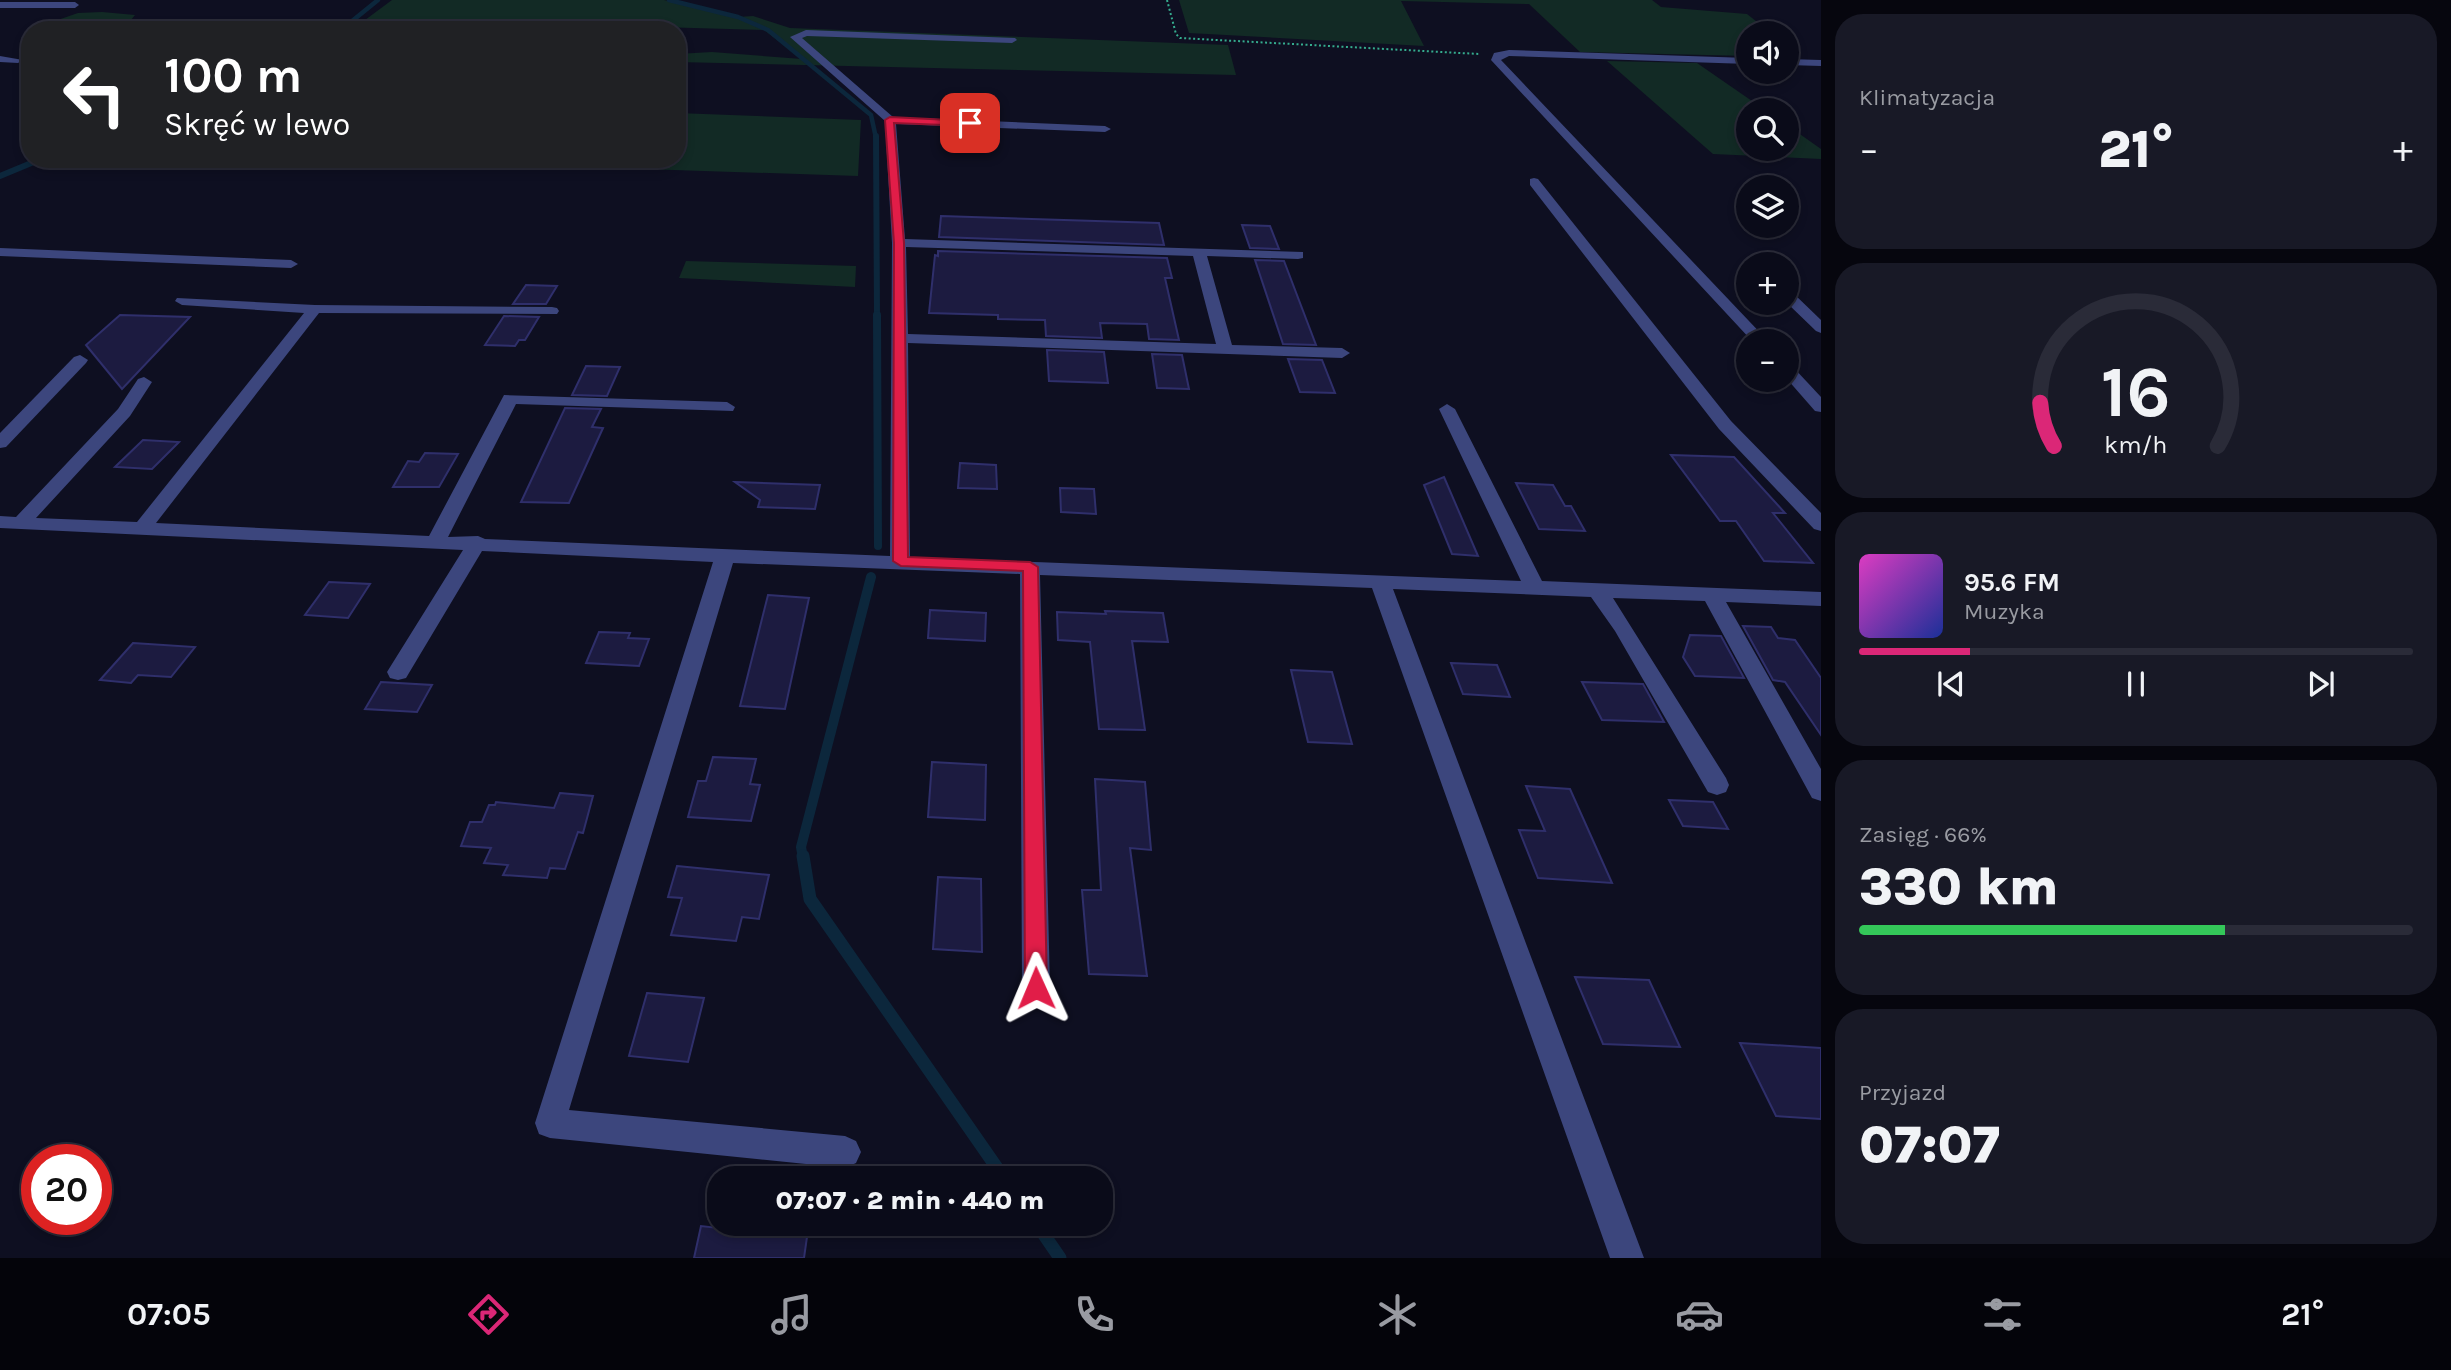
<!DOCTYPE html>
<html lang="pl">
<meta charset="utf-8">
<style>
body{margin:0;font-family:Karla,sans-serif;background:#181926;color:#f1f3f6;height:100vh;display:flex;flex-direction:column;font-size:26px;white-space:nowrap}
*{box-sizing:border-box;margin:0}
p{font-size:23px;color:#999ba2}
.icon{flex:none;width:38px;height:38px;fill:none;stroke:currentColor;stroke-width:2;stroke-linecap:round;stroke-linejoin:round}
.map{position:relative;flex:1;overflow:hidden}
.side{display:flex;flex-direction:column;gap:14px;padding:14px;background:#06060e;width:630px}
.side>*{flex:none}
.hud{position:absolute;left:21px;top:21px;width:665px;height:147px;border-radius:28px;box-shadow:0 4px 10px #0003,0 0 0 2px #2a2b38;background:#202124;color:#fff;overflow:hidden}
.buttons{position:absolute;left:1736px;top:21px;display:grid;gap:14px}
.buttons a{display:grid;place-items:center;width:63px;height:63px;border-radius:50%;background:#0a0b19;box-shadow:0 4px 10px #0003,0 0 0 2px #2a2b38;font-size:35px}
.speed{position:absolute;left:21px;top:1144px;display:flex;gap:14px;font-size:35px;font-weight:700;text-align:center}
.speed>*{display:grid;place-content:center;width:91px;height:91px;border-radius:50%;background:#0a0b19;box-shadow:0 4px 10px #0003,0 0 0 2px #2a2b38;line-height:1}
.speed .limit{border:10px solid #d22;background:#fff;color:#111}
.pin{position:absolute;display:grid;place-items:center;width:60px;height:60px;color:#fff;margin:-30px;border-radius:14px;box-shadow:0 4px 10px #0006}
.me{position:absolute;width:77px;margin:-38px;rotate:359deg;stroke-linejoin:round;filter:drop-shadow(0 0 5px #0008)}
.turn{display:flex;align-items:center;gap:24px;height:147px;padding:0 28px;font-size:32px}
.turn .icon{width:91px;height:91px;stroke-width:2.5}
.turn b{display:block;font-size:49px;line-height:60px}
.big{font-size:52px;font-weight:800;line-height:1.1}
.side .card{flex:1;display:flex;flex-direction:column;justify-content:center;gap:10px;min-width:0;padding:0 24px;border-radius:28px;background:#181926}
.side .dial{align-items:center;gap:0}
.dial svg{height:182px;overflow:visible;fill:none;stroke:#2a2b38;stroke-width:7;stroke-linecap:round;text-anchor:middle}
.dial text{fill:#f1f3f6;stroke:none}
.song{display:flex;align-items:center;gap:21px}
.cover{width:84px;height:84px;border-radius:10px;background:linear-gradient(135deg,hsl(310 70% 55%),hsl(230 70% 35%))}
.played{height:7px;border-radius:4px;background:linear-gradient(90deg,#db2777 20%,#2a2b38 20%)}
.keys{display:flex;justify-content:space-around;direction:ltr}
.heat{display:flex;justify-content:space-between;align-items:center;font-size:38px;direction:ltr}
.charge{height:10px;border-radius:5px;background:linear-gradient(90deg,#34c759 66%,#2a2b38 0)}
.trip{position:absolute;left:707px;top:1166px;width:406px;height:70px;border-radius:28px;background:#0a0b19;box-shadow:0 4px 10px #0003,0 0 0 2px #2a2b38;font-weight:800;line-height:70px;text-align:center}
.menu{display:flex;height:112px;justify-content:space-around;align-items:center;background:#04040a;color:#999ba2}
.menu .icon{width:49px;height:49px}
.menu .selected{color:#db2777}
.menu b{font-size:32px;color:#f1f3f6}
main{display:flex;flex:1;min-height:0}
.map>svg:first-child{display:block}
</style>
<main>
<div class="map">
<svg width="1821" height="1258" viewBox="0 0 1821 1258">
<rect width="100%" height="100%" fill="#0e0f21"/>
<g fill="#122a25">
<polygon points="392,0 664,0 738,17 753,16 790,28 1228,45 1236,75 677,62 677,54 712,52 802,59 764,30 411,20 361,23"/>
<polygon points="1179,0 1652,0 1661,7 1747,14 1771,33 1748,33 1748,56 1580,52 1529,4 1401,1 1424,46 1189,33"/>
<polygon points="102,12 135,15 131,20 331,27 327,30 93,30 89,27 50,30 52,22 78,13"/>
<polygon points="1607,61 1697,63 1765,110 1748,110 1748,149 1787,149 1787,125 1821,149 1821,159 1713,154"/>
<polygon points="677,113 861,120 858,176 336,159 677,159"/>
<polygon points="686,261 856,266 855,287 679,278"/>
</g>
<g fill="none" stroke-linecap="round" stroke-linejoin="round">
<g stroke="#0c273c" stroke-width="4.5">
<polyline points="669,0 738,17 768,30 871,115 876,138"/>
<polyline points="341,30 378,0"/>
</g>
<g stroke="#0c273c" stroke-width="6">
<polyline points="876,136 877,317"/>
<polyline points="0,176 41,159"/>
</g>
<polyline stroke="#0c273c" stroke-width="8" points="877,315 878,546"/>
<polyline stroke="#0c273c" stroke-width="10" points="803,858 801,847 871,577"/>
<g stroke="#0c273c" stroke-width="13">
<polyline points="803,856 810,899 1004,1178"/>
<polyline points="1036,1223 1060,1258"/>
</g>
</g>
<g fill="#1c1b40" stroke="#2f2f6b" stroke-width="2">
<polygon points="941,216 1159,223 1164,245 939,237"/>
<polygon points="1242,225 1270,226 1279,249 1250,248"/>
<polygon points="938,251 1167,258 1172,278 1165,278 1179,340 1149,339 1147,324 1100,323 1102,338 1046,336 1045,320 998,319 998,315 929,313 935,255 938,256"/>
<polygon points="1255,260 1284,261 1316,345 1283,344"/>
<polygon points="526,285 557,286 546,304 513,304"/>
<polygon points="120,315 190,317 122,389 86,345"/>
<polygon points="504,316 539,317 525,340 519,340 515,346 485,345"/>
<polygon points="1047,350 1104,352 1108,383 1049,381"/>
<polygon points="1152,354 1182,355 1189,389 1157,388"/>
<polygon points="1288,359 1322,360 1335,393 1300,392"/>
<polygon points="586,366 620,367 607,396 572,395"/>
<polygon points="565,408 601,409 592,427 603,428 569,503 521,502"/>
<polygon points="143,440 179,442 152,469 115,467"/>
<polygon points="425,453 458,454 439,487 393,487 408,461 419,462"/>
<polygon points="1671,455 1734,457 1785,513 1773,513 1813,563 1764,561 1736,521 1720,521"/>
<polygon points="960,463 996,465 997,489 958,488"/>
<polygon points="1444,477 1478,556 1452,554 1424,485"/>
<polygon points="735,482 820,485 815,509 787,508 758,507 760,500"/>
<polygon points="1516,483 1553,485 1565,506 1571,506 1585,531 1539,529"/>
<polygon points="1060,488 1094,489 1096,514 1061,512"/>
<polygon points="329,582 370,584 348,618 305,615"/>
<polygon points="768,595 809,598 785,709 740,706"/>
<polygon points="930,610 986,613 985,641 928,638"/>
<polygon points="1105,611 1163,613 1168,642 1132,641 1145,730 1099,729 1090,642 1058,640 1057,612 1106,614"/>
<polygon points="1743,626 1771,627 1778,638 1795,640 1821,678 1821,735 1785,682 1773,680"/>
<polygon points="599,632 630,633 628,638 649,639 639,666 586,663"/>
<polygon points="1690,635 1721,636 1744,678 1695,676 1683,657"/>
<polygon points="133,643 195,647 171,677 138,675 131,683 100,680"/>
<polygon points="1451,663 1497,665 1510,697 1463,694"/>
<polygon points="1291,670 1332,672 1352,744 1308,742"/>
<polygon points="381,682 432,685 417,712 365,709"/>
<polygon points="1582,682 1643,684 1664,722 1602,720"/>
<polygon points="713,757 756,759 750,784 760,785 751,821 688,817 698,781 706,781"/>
<polygon points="932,762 986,765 985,820 928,817"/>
<polygon points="1095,779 1145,782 1151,850 1130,848 1147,976 1089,974 1082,890 1101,890"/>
<polygon points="1526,786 1570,789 1612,883 1538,878 1519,830 1545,831"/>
<polygon points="560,793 593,796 583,833 578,832 565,869 550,868 547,878 503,875 508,865 484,863 491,848 461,846 470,822 482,822 489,805 495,805 496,802 554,808"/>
<polygon points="1669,800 1713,802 1728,829 1683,826"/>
<polygon points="677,866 769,875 759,919 742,917 736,941 671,935 682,898 668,897"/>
<polygon points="938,877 981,879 982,952 933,949"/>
<polygon points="1575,977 1649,980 1680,1047 1603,1044"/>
<polygon points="647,993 704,998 688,1062 629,1056"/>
<polygon points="1740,1043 1821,1048 1821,1119 1776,1116"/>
<polygon points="755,1223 809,1223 804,1258 694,1258 701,1226 753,1232"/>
</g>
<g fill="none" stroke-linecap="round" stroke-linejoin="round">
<polyline stroke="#35ac8e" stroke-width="2" stroke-dasharray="2 2.5" stroke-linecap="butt" points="1167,0 1176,34 1180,38 1479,54"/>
<g fill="#3c467d" fill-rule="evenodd">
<polygon points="0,2 75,2 79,5 75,8 0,8"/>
<path d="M806,30L1015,38L1017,40L1012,43L807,36L802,38L893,117L1105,126L1111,129L1105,132L896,124L905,239L1303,252V258L1298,259L1207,256L1232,345L1342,348L1350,353L1342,358L908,343L910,557L1521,581L1439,409L1447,404L1455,409L1542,581L1821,592V606L1726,602L1821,769V801L1812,798L1705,601L1613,598L1726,778L1729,785L1726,792L1717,795L1708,792L1615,631L1591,597L1393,589L1644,1258H1610L1372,588L1040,575L1050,988L1046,997L1036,1001L1026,997L1022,988L1020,574L733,563L569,1110L845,1136L856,1141L861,1152L856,1163L845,1168L550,1138L539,1134L535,1123L713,562L482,551L406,678L398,680L390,678L387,672L463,550L0,528V516L16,517L118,409L138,379L144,377L152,382L130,416L36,518L137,522L304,313L182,305L175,301L177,298L315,305L552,307L557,308L559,311L557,314L319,313L156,523L429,536L504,395L727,402L735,407L733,411L516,404L448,537L478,536L485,539L890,556L892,243L885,121L790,37ZM906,247L1193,256L1216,344L908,334Z"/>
<polygon points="1509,50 1748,58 1748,64 1509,56 1501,60 1768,341 1752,341 1491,60 1494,53"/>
<polygon points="0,56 23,60 18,63 0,62"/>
<polygon points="1787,59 1821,60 1821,66 1787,65"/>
<polygon points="1534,178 1538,179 1731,421 1821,513 1821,531 1814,529 1719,429 1530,185 1530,179"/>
<polygon points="0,248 291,260 298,264 291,268 0,256"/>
<polygon points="1787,291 1792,292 1821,320 1821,333 1816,331 1787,303"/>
<polygon points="80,355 88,360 86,363 6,447 0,448 0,433 74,357"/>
<polygon points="1787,365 1793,367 1821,397 1821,412 1815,411 1787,379"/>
</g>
</g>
<polygon fill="#e11d48" stroke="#92132f" stroke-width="2" points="890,117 970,121 975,123 970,126 894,123 904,243 908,557 1030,562 1038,567 1047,988 1044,995 1036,998 1028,995 1025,988 1023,571 901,566 893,561 894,243 885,120"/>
</svg>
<div class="buttons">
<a><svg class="icon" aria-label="sound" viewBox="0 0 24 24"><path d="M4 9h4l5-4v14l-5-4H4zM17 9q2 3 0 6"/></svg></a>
<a><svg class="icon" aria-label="search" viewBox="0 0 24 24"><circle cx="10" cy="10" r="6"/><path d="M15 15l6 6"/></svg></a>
<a><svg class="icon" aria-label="layers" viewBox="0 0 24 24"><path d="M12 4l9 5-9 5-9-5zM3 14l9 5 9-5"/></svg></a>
<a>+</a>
<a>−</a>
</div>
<div class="speed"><div class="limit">20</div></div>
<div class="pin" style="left:970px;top:123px;background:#d93025"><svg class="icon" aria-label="arrive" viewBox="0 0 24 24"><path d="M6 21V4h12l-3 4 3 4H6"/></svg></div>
<svg class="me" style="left:1036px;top:988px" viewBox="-20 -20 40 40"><path d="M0-17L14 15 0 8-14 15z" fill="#e11d48" stroke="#fff" stroke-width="4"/></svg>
<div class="trip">07:07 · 2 min · 440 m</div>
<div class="hud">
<div class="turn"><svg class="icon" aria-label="left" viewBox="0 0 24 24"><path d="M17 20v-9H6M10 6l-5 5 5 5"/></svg><div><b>100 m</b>Skręć w lewo</div></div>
</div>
</div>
<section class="side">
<div class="card"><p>Klimatyzacja</p>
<div class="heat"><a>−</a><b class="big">21°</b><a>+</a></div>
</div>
<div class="card dial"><svg viewBox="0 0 100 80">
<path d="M14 69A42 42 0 1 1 86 69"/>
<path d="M14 69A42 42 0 0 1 8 50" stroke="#db2777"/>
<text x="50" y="56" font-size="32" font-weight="700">16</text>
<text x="50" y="72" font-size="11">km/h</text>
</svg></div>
<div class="card">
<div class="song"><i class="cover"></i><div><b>95.6 FM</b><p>Muzyka</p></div></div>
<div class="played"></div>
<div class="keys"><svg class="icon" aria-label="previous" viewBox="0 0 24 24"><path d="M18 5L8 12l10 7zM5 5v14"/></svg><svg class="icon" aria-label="pause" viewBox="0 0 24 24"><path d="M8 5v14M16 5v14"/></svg><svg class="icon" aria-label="next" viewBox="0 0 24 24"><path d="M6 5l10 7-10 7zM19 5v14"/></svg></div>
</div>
<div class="card"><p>Zasięg · 66%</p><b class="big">330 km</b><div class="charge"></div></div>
<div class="card"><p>Przyjazd</p><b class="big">07:07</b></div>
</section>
</main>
<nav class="menu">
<b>07:05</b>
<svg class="icon selected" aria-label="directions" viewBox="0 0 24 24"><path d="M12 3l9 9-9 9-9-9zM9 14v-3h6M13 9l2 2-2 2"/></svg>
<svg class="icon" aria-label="music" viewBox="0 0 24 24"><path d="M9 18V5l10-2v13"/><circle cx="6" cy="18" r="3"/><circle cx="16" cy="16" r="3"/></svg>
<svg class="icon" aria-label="phone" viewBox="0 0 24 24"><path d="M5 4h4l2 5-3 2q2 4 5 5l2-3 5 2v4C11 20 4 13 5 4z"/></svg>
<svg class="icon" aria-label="climate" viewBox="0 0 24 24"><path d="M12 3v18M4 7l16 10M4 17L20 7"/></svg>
<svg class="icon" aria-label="car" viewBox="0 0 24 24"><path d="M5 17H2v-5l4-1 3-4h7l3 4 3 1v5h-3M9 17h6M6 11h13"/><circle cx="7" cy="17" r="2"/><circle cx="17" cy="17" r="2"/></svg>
<svg class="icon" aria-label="filters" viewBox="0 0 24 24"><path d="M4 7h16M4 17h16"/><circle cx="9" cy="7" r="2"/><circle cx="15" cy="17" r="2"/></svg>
<b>21°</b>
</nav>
